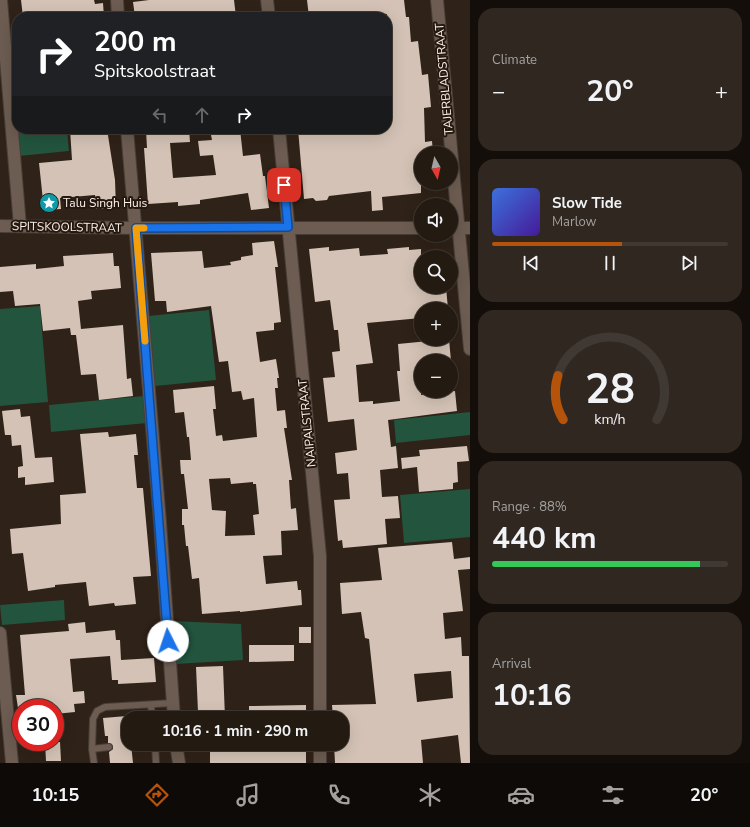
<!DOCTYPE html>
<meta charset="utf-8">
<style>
body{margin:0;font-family:"Nunito Sans",sans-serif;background:#2f2720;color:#f1f3f6;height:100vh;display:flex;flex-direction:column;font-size:15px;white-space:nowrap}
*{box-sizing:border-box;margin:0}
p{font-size:13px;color:#a3a19f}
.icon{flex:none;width:22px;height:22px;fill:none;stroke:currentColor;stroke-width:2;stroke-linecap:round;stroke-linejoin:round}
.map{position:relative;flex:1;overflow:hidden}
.details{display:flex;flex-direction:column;gap:8px;padding:8px;background:#130e0a;width:280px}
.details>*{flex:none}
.guide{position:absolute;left:12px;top:12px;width:380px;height:122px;border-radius:16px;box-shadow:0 4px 16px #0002,0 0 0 1px #403832;background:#202124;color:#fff;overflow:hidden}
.needle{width:26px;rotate:172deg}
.controls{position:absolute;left:414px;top:146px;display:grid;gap:8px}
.controls a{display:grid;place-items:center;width:44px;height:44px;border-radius:50%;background:#231a12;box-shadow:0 4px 16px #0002,0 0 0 1px #403832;font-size:20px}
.speed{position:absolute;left:12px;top:699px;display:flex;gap:8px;font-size:20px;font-weight:700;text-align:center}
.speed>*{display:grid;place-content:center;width:52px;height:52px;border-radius:50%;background:#231a12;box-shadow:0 4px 16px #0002,0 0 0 1px #403832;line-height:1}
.speed .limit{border:6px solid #d22;background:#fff;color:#111}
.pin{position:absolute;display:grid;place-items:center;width:34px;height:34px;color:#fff;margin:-17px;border-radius:8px;box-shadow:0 2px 6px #0006}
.me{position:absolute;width:44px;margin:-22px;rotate:356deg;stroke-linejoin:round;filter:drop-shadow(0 0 3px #0008)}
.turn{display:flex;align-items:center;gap:14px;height:84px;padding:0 16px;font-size:18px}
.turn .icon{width:52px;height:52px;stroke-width:2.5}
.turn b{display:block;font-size:28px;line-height:34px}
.lanes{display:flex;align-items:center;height:38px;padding:0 16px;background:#0003;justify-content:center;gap:20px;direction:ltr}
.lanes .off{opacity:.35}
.big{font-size:30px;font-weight:700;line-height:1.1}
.details .tile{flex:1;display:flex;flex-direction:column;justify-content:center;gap:6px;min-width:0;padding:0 14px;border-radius:16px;background:#2f2720}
.details .dial{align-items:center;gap:0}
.dial svg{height:104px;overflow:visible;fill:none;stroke:#403832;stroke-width:7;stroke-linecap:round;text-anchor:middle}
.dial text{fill:#f1f3f6;stroke:none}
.song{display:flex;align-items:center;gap:12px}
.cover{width:48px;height:48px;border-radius:6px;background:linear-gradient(135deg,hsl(220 70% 55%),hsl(260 70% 35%))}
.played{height:4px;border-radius:2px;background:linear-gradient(90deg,#b45309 55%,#403832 55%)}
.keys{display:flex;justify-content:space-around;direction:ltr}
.heat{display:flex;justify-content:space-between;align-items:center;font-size:22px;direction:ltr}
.charge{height:6px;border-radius:3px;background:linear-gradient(90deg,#34c759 88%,#403832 0)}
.trip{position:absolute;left:121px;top:711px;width:228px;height:40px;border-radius:16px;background:#231a12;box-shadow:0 4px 16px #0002,0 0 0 1px #403832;font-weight:700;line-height:40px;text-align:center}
.menu{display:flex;height:64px;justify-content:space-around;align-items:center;background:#0e0a07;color:#a3a19f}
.menu .icon{width:28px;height:28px}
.menu .active{color:#b45309}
.menu b{font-size:18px;color:#f1f3f6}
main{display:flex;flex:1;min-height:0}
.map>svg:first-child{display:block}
</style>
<main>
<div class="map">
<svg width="470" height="763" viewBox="0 0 470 763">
<rect width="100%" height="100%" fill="#2f2218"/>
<g fill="#22543e">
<polygon points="15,109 17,109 17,129 67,129 69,151 19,156"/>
<polygon points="40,306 48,402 0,406 0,309"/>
<polygon points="209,310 216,380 155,386 148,316"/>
<polygon points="144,396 147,423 51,432 49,405"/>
<polygon points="470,412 470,435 396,443 394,420"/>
<polygon points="470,489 470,537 404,543 400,495"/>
<polygon points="64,600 65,620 2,625 0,605"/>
<polygon points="172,621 241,624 243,660 175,664"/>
</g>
<g fill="#d3c2b5" fill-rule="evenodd">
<polygon points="21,0 94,0 95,4 103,3 104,17 23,17"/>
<polygon points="149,0 234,0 236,17 135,17 133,2"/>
<polygon points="307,0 404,0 406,17 409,17 411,42 418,41 422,75 428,74 431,107 424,108 425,142 432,141 433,153 421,153 421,193 382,197 383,210 372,211 371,191 329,196 327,200 316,201 313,198 304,199 298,129 387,129 387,73 389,73 387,14 353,17 309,17"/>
<polygon points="70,129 107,129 115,180 116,208 96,209 95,195 60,198 61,209 44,210 39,163 72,160"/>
<polygon points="189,129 190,142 170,143 173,178 216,175 213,155 200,156 198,141 212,140 211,135 214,134 214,129 240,129 243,156 260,154 263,176 265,176 269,208 251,210 248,193 200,200 200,204 178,206 178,202 148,204 144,148 147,148 146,130"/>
<path d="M274,241L278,267H275L281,322L274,323V330L256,332L260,362L276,359L279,378H277L278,388H275L277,411L285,410L287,428H284L292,480H289L291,509L296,508L298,530L281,531L282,555L263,556L266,584L297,581L298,590H301L302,605L240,612V611L202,614L199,578L192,579L188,546H186L184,525H182V509H188L184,474H181L180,460H191L189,437H187L184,412L175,413L173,390L214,386L216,409H213L216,436L222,435L223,441L257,437L254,398L243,400L241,391L232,392L228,361L219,362L211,306L167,312L166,301H155L151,253L202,251L204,268L231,265L230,262L241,260V257L253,255L252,243ZM230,478L231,484L253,482V484H256L259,514L253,515L255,535L225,536L226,511L212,510L209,479Z"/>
<polygon points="329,247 329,251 359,248 360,256 388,254 387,249 409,247 409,250 421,249 421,287 446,287 448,309 421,309 421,318 367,323 373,363 356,365 359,402 373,401 373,404 400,401 397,371 400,371 398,344 449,339 451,361 421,361 421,395 455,391 457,411 388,420 391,447 396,446 398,468 380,470 382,497 398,496 400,518 385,519 387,544 343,548 342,540 338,541 334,500 350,499 348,473 337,474 335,453 357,450 354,419 328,422 323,378 335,377 332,352 340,351 338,330 334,330 330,300 315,302 309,249"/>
<polygon points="113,253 114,266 119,266 121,288 91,291 92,299 78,301 81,329 123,325 127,379 131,378 133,396 99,400 96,374 81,375 76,335 71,335 70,328 43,331 40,304 15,306 13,291 0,292 0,267 36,264 36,269 64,266 63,256"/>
<polygon points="20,409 21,417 30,416 35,458 52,457 54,482 25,485 25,477 18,478 18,467 23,466 21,445 12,446 11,435 5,435 2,411"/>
<polygon points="108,432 109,437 136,434 138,455 134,455 137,488 143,488 151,576 133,577 136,604 115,606 114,603 89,606 86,582 55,585 55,587 28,591 23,553 12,554 10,529 61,524 60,495 86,493 80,434"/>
<polygon points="467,446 469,461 457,462 458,482 453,483 453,489 419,492 417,467 402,469 401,458 420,456 419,450"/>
<path d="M452,542L454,559L470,557V569L458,570L463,611L443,613L445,639L461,637L462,656H469L470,763H461L458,735L421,740L423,763H335L334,744H342V718H333L332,705L376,704L369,639L365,638L361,612L342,614L340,583L382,580L378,548ZM451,671L453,698L417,702L414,674Z"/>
<polygon points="85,622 86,633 115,630 116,640 120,640 121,660 154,658 156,682 118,684 118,680 112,680 110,656 70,659 73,692 84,691 85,703 74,704 75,712 55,714 55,708 18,708 16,695 25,695 20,635 69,631 68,624"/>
<rect x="299" y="627" width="12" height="16"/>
<polygon points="249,645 294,645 294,661 249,662"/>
<polygon points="223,666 225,718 210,718 210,712 198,712 196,667"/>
<polygon points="306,705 306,718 249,718 249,706"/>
<polygon points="127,716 128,744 131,744 133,763 110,763 109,752 113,749 113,746 108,743 108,736 105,736 103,718"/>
<polygon points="45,742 60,742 61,761 46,761"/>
<rect x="210" y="744" width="96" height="19"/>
</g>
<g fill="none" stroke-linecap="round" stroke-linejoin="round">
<defs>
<g id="lane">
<polyline points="151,705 152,718"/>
<polyline points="146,744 151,744"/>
<polyline points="155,744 156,763"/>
<polyline points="92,749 93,719 97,711 105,707 173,703"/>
<polyline points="94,763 92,749 109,747"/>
</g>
<g id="street">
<polyline points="1,0 20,226"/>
<polyline points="117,0 118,17"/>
<polyline points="267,0 269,17"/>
<polyline points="437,0 470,349"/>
<polyline points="127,129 160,522 174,718"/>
<polyline points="279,129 320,556 320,718"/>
<polyline points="0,226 135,228 421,228"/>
<polyline points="451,228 470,228"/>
<polyline points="0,633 12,763"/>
<polyline points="176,744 179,763"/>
<polyline points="320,763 320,744"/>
</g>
</defs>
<use href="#lane" stroke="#493e37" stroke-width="8"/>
<use href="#street" stroke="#493e37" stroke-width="14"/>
<use href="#lane" stroke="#6c5c51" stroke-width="6"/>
<use href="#street" stroke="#6c5c51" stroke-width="12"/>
</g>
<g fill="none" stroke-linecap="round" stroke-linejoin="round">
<defs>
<polyline id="route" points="168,641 136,228 288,227 284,185"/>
</defs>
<use href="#route" stroke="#114b97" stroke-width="10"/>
<use href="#route" stroke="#1a73e8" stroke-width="7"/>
<polyline stroke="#f59e0b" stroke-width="7" points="144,228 136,228 145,341"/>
</g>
<defs>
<symbol id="sight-disc" viewBox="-11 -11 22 22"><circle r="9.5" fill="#0f9aa8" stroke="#25190f"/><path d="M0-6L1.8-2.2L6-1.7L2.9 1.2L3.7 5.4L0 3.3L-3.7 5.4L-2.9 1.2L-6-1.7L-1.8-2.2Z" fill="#fff"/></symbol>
</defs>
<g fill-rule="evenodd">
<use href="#sight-disc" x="38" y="192" width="22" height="22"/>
</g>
<g text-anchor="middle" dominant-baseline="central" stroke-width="4" stroke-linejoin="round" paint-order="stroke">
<g font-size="12" fill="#fbf1eb" stroke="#25190f">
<text transform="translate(444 79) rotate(-95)">TAJERBLADSTRAAT</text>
<text transform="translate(67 227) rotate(1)">SPITSKOOLSTRAAT</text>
<text transform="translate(307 423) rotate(-96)">NAIPALSTRAAT</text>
</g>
<g font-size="12" fill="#fbf1eb" stroke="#25190f" text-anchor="start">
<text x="63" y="203">Talu Singh Huis</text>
</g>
</g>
</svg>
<div class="controls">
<a><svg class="needle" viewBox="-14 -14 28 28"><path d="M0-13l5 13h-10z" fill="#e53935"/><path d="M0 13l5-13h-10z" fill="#a3a19f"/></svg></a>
<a><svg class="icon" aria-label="sound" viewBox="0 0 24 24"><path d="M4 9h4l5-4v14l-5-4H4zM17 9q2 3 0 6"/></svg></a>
<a><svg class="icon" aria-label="search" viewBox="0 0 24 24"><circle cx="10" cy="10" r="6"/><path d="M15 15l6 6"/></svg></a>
<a>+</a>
<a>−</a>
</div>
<div class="speed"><div class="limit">30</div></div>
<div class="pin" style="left:284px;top:185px;background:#d93025"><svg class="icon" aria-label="arrive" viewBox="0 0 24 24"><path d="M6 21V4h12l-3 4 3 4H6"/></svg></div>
<svg class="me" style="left:168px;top:641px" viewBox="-20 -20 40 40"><circle r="19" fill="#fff"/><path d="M0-13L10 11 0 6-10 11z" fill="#1a73e8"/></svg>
<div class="trip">10:16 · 1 min · 290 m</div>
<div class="guide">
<div class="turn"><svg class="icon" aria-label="right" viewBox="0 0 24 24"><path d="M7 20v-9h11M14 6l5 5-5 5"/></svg><div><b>200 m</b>Spitskoolstraat</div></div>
<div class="lanes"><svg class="icon off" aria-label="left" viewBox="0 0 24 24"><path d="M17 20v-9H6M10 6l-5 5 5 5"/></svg><svg class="icon off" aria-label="ahead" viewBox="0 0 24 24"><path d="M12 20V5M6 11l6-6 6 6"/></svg><svg class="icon" aria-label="right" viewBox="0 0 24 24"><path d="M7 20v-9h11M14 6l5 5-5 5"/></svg></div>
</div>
</div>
<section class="details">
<div class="tile"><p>Climate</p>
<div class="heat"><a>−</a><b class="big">20°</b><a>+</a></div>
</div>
<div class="tile">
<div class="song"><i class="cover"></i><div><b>Slow Tide</b><p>Marlow</p></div></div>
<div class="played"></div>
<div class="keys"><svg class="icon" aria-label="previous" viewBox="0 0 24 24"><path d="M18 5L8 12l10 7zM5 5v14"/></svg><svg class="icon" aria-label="pause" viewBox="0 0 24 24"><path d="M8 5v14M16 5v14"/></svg><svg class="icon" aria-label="next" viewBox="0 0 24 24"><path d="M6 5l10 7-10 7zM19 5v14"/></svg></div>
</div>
<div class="tile dial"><svg viewBox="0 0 100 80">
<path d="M14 69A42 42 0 1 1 86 69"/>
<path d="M14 69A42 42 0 0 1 10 35" stroke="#b45309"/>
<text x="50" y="56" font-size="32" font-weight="700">28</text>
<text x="50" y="72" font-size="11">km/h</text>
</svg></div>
<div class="tile"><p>Range · 88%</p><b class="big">440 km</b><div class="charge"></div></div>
<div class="tile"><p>Arrival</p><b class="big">10:16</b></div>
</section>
</main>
<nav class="menu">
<b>10:15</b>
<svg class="icon active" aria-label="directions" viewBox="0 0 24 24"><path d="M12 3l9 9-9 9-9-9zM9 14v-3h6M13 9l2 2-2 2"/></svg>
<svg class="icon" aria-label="music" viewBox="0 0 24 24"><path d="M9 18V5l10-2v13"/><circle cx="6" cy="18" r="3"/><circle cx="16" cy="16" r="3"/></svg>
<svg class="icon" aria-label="phone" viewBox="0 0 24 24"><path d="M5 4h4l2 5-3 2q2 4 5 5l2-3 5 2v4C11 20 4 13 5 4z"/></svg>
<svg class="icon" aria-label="climate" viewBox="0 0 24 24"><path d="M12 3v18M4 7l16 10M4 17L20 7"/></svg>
<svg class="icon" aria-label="car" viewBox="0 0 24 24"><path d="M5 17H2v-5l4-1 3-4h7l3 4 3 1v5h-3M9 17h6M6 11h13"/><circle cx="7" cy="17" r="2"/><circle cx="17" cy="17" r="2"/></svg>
<svg class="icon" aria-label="filters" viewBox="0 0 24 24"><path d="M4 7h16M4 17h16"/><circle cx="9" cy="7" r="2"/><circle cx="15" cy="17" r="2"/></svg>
<b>20°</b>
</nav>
